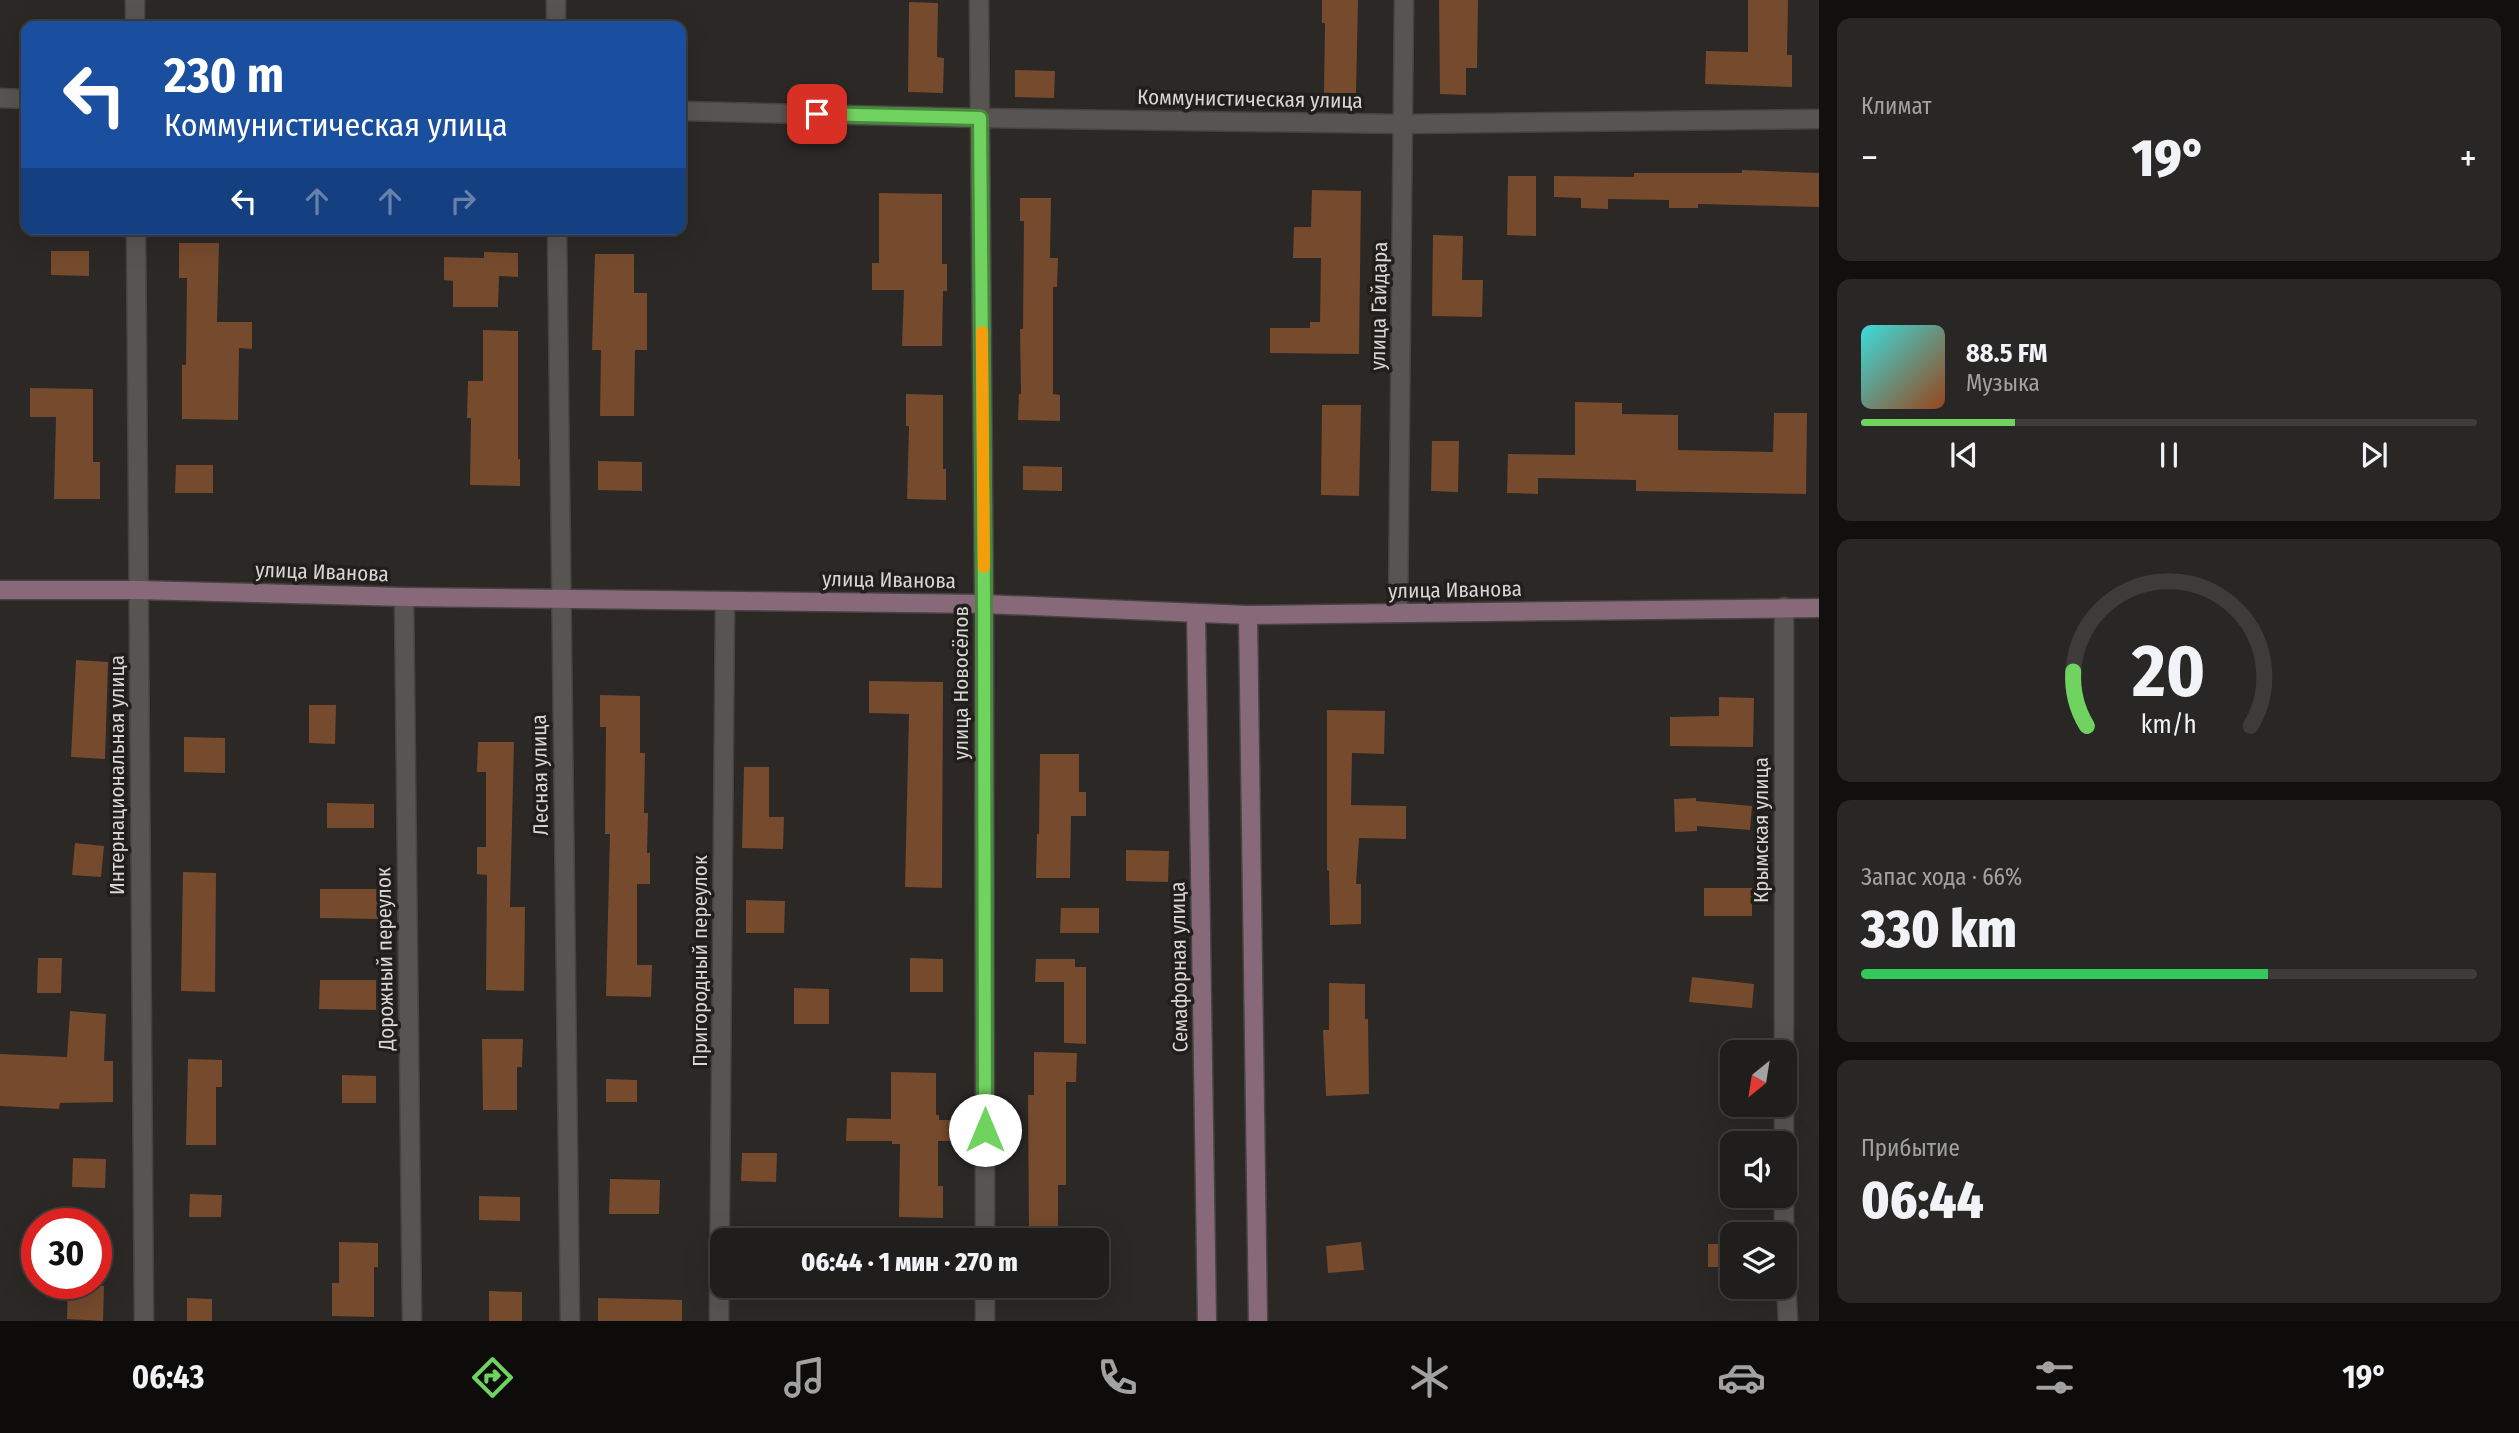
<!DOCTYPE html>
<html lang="ru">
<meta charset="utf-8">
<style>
body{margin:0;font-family:"Fira Sans Condensed",sans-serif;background:#282725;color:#f1f3f6;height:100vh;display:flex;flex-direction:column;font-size:26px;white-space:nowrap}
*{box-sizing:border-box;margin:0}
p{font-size:23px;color:#a2a2a3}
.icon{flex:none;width:38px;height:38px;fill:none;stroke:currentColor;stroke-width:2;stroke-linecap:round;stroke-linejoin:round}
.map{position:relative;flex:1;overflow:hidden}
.side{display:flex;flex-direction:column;gap:18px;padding:18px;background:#12100f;width:700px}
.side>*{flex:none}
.top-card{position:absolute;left:21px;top:21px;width:665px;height:214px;border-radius:14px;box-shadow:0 7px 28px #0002,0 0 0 2px #3d3c3b;background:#1a4fa0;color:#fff;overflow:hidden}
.needle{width:46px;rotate:210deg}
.buttons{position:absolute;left:1720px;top:1040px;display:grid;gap:14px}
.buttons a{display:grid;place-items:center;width:77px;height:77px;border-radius:14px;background:#201e1c;box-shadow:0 7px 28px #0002,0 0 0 2px #3d3c3b;font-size:35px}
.speed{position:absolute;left:21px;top:1208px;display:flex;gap:14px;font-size:35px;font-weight:700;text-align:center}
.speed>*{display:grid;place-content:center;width:91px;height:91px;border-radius:50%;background:#201e1c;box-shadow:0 7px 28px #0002,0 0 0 2px #3d3c3b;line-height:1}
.speed .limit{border:10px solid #d22;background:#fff;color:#111}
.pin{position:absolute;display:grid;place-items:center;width:60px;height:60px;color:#fff;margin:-30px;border-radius:14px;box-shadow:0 4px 10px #0006}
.me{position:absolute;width:77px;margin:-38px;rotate:0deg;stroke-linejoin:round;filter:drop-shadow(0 0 5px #0008)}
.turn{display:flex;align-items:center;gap:24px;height:147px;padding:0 28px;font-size:32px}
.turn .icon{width:91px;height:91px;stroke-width:2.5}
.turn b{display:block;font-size:49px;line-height:60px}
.lanes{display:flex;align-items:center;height:66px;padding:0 28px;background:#0003;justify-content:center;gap:35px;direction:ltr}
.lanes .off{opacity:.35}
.big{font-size:52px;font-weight:800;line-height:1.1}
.side .card{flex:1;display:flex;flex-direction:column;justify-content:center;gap:10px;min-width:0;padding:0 24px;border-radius:14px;background:#282725}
.side .dial{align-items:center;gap:0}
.dial svg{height:182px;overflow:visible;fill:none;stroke:#3d3c3b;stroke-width:7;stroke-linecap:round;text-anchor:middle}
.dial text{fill:#f1f3f6;stroke:none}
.song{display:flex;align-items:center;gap:21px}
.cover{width:84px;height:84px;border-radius:10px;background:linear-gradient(135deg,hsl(180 70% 55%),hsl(20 70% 35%))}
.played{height:7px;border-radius:4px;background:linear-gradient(90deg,#70d35f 25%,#3d3c3b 25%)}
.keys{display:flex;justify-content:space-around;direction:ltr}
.heat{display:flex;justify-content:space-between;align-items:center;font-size:38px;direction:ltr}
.charge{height:10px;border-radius:5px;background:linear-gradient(90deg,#34c759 66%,#3d3c3b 0)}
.trip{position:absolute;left:710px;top:1228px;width:399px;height:70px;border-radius:14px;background:#201e1c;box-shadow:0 7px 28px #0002,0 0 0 2px #3d3c3b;font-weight:800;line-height:70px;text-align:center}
.menu{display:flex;height:112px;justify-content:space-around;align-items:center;background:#0d0c0b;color:#a2a2a3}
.menu .icon{width:49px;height:49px}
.menu .current{color:#70d35f}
.menu b{font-size:32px;color:#f1f3f6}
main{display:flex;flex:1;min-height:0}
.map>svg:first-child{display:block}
</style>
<main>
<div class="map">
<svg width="1819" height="1321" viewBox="0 0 1819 1321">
<rect width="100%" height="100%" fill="#2b2826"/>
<g fill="#754a2d">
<polygon points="1322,0 1358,0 1356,93 1324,93 1325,23 1322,23"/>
<polygon points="1439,0 1478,0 1477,68 1466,68 1466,95 1440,94"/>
<polygon points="1748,0 1788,0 1787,55 1792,55 1792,87 1705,84 1706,51 1748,52"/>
<polygon points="909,2 938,3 937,57 944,58 943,93 908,92"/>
<polygon points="1015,70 1055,71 1054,98 1015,97"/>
<polygon points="1742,170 1819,173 1819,207 1698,204 1698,208 1669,208 1669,200 1608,199 1608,209 1581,208 1581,198 1554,197 1554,176 1634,177 1634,173 1742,173"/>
<polygon points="1508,176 1536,176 1536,236 1507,235"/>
<polygon points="1312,190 1361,191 1359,354 1270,353 1270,328 1310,328 1310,322 1320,322 1321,258 1293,258 1294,227 1311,227"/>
<polygon points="879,193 942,194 942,264 947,264 947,291 943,291 942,346 902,346 904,290 872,290 872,263 879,263"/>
<polygon points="1020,198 1051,198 1050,258 1058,258 1057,287 1053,287 1053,394 1060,395 1060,421 1018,420 1019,394 1021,394 1020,329 1023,329 1024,221 1020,221"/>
<polygon points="1433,235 1463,236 1462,280 1483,280 1482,317 1432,316"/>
<polygon points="179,243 219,243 217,322 252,322 252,349 239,348 238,420 182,419 182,365 186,365 187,278 179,278"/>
<polygon points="51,251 89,251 89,276 51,275"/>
<polygon points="484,252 518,253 518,277 499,276 498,307 453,307 453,281 444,280 444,257 484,258"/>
<polygon points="595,254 634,254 634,293 647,293 647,350 635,350 634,416 600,416 601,350 592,350"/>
<polygon points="483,330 518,331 518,459 520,459 520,486 470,485 471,418 467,418 468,381 483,381"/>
<polygon points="30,388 93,389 93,462 100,462 100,499 54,499 56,417 30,417"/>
<polygon points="906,394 943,395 943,469 946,469 946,500 907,499 909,426 906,426"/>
<polygon points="1575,402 1622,403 1622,414 1678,415 1678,450 1773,452 1774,413 1807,413 1806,494 1636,491 1636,480 1538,478 1538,494 1507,493 1508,454 1575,455"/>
<polygon points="1322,405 1361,405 1359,496 1321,495"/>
<polygon points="1432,441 1459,441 1458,492 1431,491"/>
<polygon points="598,461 642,462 642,491 598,490"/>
<polygon points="176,465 213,465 213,493 175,493"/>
<polygon points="1023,466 1062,467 1062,491 1023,490"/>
<polygon points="76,660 108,662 105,759 71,757"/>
<polygon points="869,681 943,682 942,888 905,887 909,714 869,713"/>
<polygon points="600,695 640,696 640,753 645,753 644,813 648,813 647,853 650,853 650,884 637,884 637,965 652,965 651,997 606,996 610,834 605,834 606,727 600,727"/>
<polygon points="1719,697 1754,698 1753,747 1670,746 1670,717 1719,716"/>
<polygon points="309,705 336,705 335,744 309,743"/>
<polygon points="1327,710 1385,711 1384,754 1352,753 1351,805 1406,806 1406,839 1359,838 1356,884 1361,884 1361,924 1330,925 1329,871 1327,870"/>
<polygon points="184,737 225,738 225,773 184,772"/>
<polygon points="478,742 514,742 510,907 525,907 524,991 486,990 487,875 477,874 477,847 486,847 486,772 477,772"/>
<polygon points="1040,754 1079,754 1079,792 1086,792 1086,816 1071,816 1070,878 1036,878 1037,834 1039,834"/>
<polygon points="744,767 769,767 769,817 784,817 783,849 742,848"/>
<polygon points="1696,798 1696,801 1752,806 1750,830 1697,826 1697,831 1675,832 1674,799"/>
<polygon points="327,803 374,804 374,828 327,828"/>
<polygon points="75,843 104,846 101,877 72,875"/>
<polygon points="1126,850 1169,851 1168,882 1126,881"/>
<polygon points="183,872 216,873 215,992 181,991"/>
<rect x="1704" y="888" width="48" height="28"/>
<polygon points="320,889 380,889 379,919 320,918"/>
<polygon points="746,900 785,901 784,933 746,933"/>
<polygon points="1061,908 1099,908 1099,933 1060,933"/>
<polygon points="38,958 62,958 61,993 37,993"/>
<polygon points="910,958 943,959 943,992 910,992"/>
<polygon points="1036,959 1075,959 1075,967 1086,967 1086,1044 1064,1043 1064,982 1035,982"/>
<polygon points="1692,977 1754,984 1752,1008 1689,1002"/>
<polygon points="320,980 376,980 376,1010 319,1009"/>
<polygon points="1329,983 1365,984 1365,1019 1368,1019 1369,1094 1326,1096 1323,1030 1329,1030"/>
<polygon points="794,988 829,989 829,1024 794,1024"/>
<polygon points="70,1011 106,1014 104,1061 113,1061 113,1102 60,1103 59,1109 0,1106 0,1054 67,1057"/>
<polygon points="482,1039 523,1039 522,1067 517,1067 517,1110 483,1110"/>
<polygon points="1034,1052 1077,1053 1076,1082 1066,1082 1066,1185 1058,1185 1058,1234 1029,1233 1028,1095 1034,1095"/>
<polygon points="188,1059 222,1060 222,1087 216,1087 216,1145 186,1145"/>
<polygon points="891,1072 936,1073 936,1115 939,1115 939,1120 951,1120 951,1141 938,1141 938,1186 943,1186 943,1218 899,1217 900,1144 892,1144 892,1141 846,1141 847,1118 891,1119"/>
<polygon points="342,1075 376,1076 376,1103 342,1103"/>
<polygon points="606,1079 637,1080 637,1102 606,1102"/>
<polygon points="742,1153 777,1153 776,1182 741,1181"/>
<polygon points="73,1158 106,1159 105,1188 72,1187"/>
<polygon points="610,1179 660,1180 659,1214 609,1214"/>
<polygon points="190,1194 222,1195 221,1217 189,1217"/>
<polygon points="479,1196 520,1197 520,1221 479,1220"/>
<polygon points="339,1242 378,1243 378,1267 374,1267 374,1317 332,1316 332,1283 339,1283"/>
<polygon points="1361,1242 1364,1270 1328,1273 1326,1246"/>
<rect x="1708" y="1244" width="24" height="23"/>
<polygon points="68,1285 104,1286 103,1321 67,1319"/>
<polygon points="489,1291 522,1292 522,1321 489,1321"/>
<polygon points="187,1298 212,1299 212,1321 187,1321"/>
<polygon points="598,1298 682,1300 682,1321 598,1321"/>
</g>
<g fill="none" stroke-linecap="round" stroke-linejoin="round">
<defs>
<g id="street">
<polyline points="135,0 135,26"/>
<polyline points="979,0 984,604 985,1241"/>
<polyline points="556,26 556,0"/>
<polyline points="0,98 26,99"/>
<polyline points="681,111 980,118 1403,124 1819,119"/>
<polyline points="136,229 144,1321"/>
<polyline points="557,229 570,1321"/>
<polyline points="404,597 412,1321"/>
<polyline points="1784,607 1784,1052"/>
<polyline points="1398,613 1404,0"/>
<polyline points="1784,1104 1784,1143"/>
<polyline points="1784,1195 1784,1234"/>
<polyline points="1785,1262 1788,1321"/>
<polyline points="985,1286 985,1321"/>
<polyline points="719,1321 725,601"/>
</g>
<g id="secondary">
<polyline points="0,590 138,590 404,597 984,604 1248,615 1819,608"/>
<polyline points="1196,613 1207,1321"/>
<polyline points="1248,615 1258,1321"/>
</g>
</defs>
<use href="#street" stroke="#464442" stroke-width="21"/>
<use href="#secondary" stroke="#464442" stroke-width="21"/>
<use href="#street" stroke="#585452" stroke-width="18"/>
<use href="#secondary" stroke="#87697a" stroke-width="18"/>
</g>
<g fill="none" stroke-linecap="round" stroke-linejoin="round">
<defs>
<polyline id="route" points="817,114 980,118 984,604 985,1130"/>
</defs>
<use href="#route" stroke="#49893e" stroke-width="18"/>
<use href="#route" stroke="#70d35f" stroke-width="12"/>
<polyline stroke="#f59e0b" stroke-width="12" points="982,332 984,567"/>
</g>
<g text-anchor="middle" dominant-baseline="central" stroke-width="7" stroke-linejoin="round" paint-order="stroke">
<g font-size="21" fill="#d9d7d5" stroke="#211e1c">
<text transform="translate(1250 99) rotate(1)">Коммунистическая улица</text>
<text transform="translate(1379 306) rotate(-89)">улица Гайдара</text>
<text transform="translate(322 572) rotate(2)">улица Иванова</text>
<text transform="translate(889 580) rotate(1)">улица Иванова</text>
<text transform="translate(1455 590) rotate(-1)">улица Иванова</text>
<text transform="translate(961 683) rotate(-90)">улица Новосёлов</text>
<text transform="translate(117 775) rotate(-90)">Интернациональная улица</text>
<text transform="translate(540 775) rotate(-91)">Лесная улица</text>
<text transform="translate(1761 830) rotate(-90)">Крымская улица</text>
<text transform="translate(385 959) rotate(-91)">Дорожный переулок</text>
<text transform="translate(700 961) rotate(-90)">Пригородный переулок</text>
<text transform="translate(1179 967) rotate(-91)">Семафорная улица</text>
</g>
</g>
</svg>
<div class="buttons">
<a><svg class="needle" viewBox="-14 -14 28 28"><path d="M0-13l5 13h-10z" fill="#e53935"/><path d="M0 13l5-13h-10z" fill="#a2a2a3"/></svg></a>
<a><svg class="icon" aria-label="sound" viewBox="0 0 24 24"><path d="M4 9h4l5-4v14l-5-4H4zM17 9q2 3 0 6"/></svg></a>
<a><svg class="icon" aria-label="layers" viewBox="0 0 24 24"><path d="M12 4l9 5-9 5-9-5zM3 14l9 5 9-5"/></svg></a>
</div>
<div class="speed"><div class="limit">30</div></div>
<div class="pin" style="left:817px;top:114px;background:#d93025"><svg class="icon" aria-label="arrive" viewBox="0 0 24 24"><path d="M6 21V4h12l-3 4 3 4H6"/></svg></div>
<svg class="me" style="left:985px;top:1130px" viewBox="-20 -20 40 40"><circle r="19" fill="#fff"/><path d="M0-13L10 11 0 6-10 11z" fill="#70d35f"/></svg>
<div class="trip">06:44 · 1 мин · 270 m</div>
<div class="top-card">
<div class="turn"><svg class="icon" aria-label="left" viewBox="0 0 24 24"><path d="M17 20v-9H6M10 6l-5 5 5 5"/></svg><div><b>230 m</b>Коммунистическая улица</div></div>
<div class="lanes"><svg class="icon" aria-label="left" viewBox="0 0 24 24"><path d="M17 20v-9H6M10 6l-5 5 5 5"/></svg><svg class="icon off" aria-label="ahead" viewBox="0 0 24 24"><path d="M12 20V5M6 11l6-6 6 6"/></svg><svg class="icon off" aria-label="ahead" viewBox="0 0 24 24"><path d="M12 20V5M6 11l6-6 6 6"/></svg><svg class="icon off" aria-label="right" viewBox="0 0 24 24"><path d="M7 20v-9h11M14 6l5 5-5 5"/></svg></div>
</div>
</div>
<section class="side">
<div class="card"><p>Климат</p>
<div class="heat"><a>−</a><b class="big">19°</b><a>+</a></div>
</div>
<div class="card">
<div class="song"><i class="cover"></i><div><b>88.5 FM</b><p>Музыка</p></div></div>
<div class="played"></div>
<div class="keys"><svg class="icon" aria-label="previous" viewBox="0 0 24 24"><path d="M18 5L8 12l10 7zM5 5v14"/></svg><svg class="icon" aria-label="pause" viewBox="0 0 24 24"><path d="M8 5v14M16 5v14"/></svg><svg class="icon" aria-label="next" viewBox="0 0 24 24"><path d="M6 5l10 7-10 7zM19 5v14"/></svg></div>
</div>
<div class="card dial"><svg viewBox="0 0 100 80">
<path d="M14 69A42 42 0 1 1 86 69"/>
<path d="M14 69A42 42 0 0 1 8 45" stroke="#70d35f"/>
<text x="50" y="56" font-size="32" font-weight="700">20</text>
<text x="50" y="72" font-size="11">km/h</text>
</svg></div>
<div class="card"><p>Запас хода · 66%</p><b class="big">330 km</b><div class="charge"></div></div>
<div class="card"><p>Прибытие</p><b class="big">06:44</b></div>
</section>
</main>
<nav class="menu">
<b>06:43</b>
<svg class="icon current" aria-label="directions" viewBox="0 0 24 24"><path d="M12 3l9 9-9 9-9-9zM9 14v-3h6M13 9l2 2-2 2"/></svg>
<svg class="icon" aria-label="music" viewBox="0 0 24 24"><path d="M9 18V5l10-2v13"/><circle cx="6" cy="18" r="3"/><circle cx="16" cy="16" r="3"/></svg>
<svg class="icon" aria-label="phone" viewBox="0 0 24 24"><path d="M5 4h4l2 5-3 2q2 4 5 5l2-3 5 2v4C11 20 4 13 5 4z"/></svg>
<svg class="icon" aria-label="climate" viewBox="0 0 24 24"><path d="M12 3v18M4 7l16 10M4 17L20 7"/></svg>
<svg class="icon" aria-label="car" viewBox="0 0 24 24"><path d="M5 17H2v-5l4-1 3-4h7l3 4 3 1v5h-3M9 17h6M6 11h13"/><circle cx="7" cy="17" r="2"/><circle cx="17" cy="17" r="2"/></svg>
<svg class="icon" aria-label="filters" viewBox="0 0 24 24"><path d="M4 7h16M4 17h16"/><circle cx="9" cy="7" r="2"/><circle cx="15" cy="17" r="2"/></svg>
<b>19°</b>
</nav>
